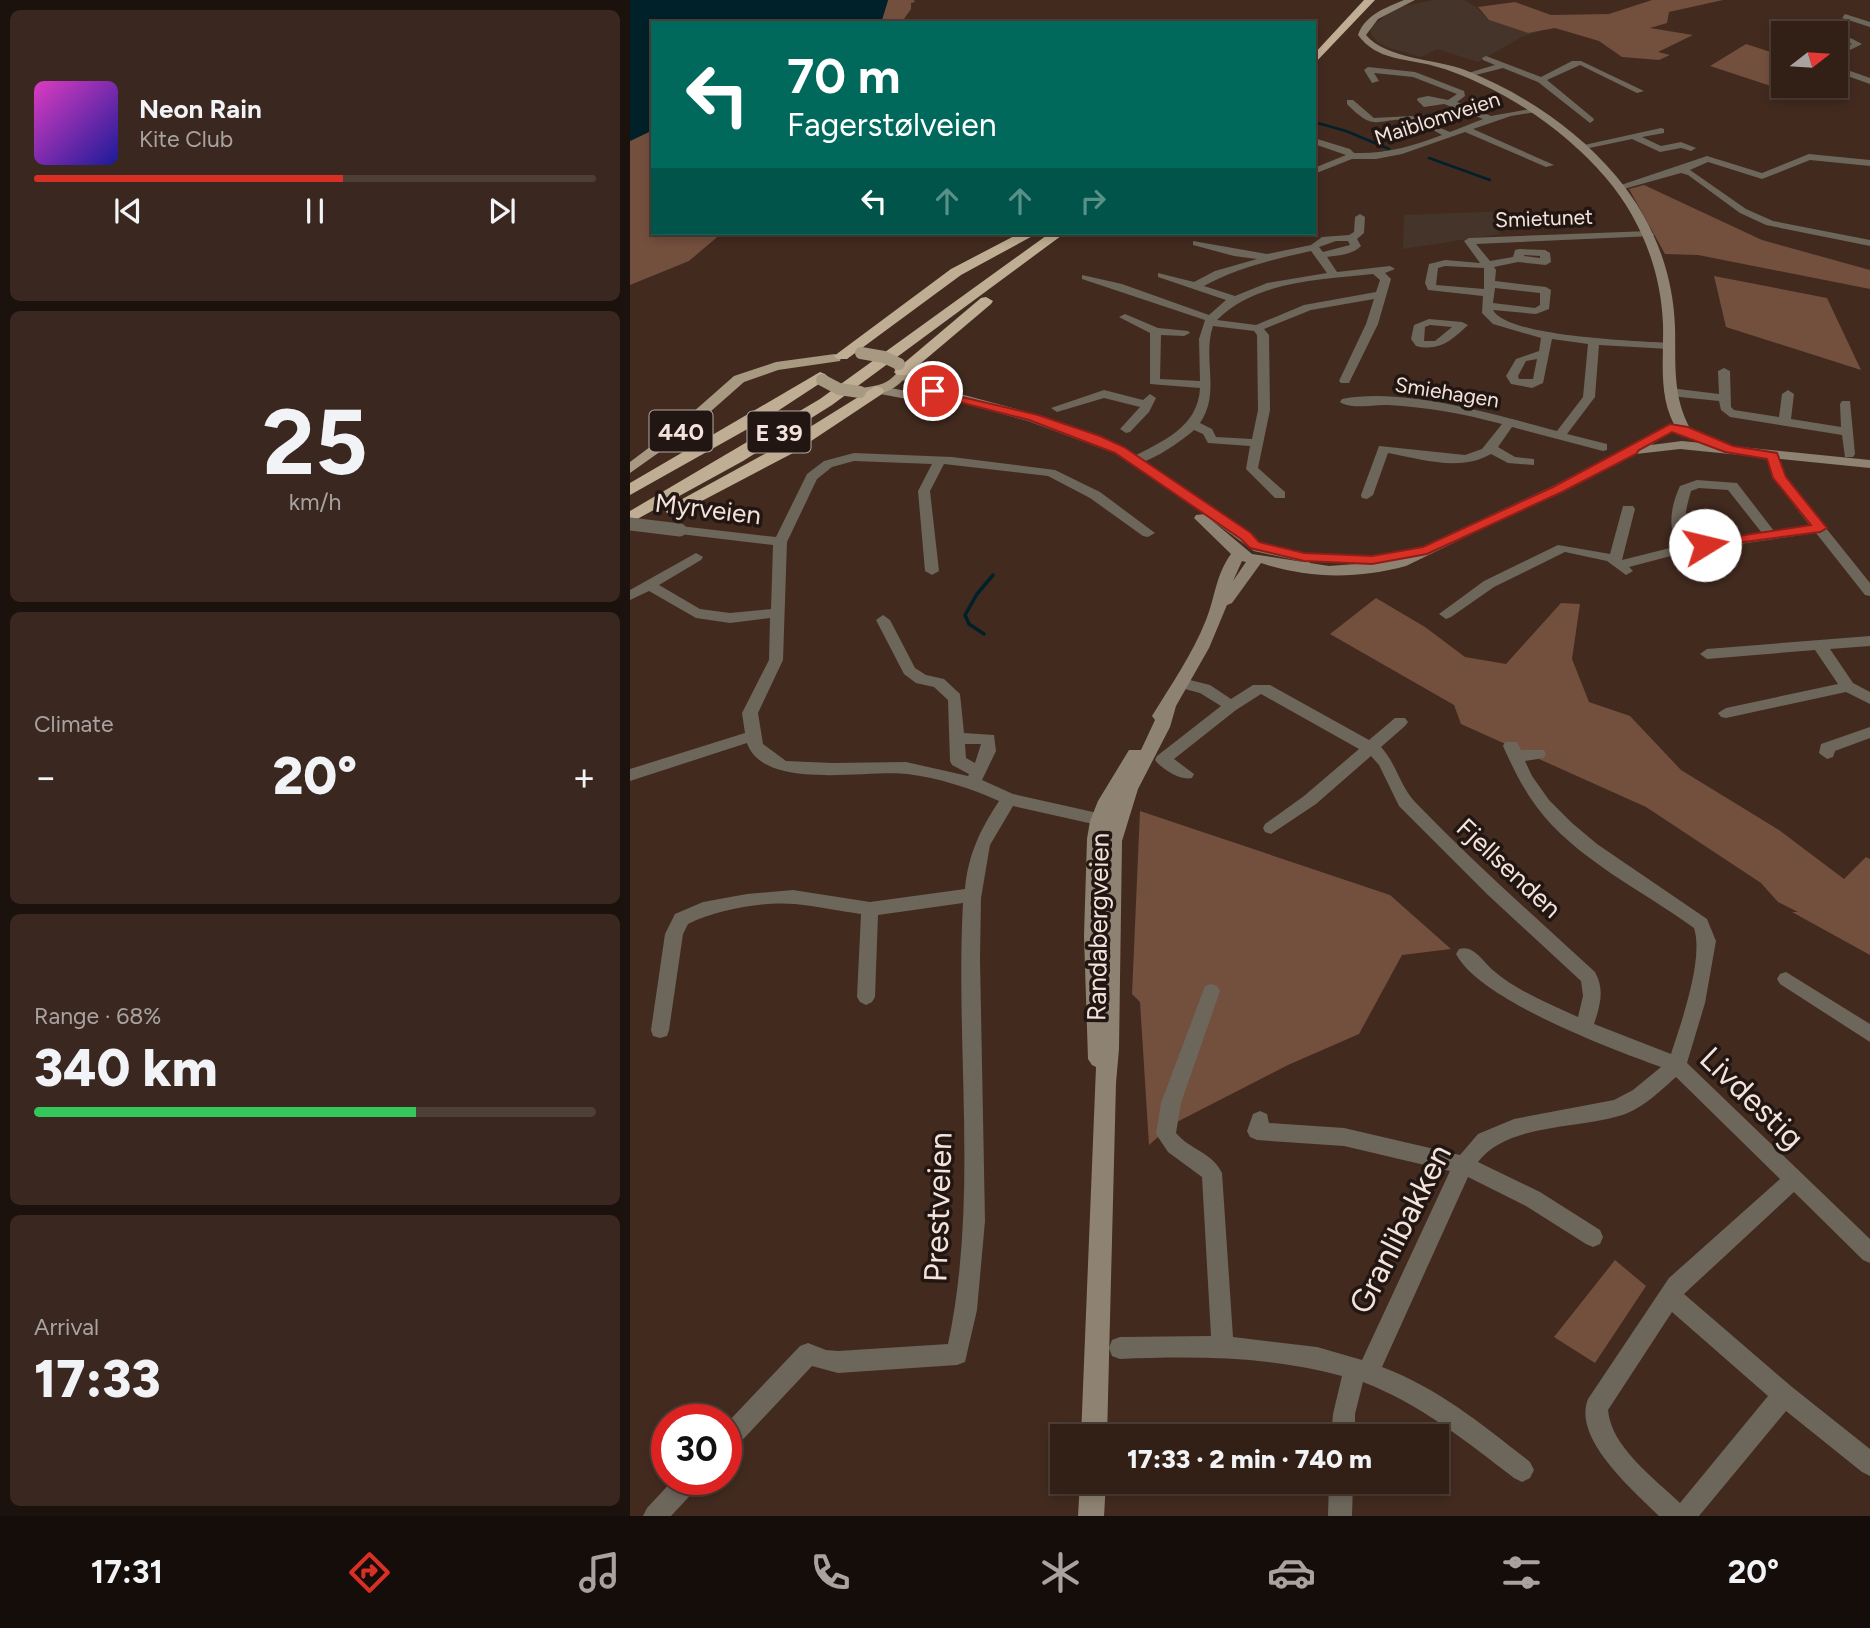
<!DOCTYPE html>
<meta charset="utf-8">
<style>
body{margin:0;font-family:Figtree,sans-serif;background:#3a2820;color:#f1f3f6;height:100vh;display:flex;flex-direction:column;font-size:26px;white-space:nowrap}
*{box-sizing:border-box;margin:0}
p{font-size:23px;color:#a8a3a1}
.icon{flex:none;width:38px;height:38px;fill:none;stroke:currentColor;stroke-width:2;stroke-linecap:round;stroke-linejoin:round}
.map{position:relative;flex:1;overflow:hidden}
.sheet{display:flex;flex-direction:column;gap:10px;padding:10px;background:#1c120d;width:630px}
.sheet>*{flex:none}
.hud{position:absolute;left:21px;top:21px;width:665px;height:214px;border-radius:0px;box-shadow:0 4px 10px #0003,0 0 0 2px #4d3e36;background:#00695c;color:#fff;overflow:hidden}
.needle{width:46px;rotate:73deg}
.fabs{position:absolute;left:1141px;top:21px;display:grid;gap:14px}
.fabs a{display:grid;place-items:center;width:77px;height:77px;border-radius:0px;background:#322017;box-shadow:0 4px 10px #0003,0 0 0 2px #4d3e36;font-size:35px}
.speed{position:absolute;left:21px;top:1404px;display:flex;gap:14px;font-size:35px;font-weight:700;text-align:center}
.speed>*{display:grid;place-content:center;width:91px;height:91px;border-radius:50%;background:#322017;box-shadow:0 4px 10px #0003,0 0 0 2px #4d3e36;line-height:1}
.speed .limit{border:10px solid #d22;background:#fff;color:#111}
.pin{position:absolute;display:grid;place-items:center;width:60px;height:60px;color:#fff;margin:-30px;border:4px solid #fff;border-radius:50%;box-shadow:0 2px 7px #0007}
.me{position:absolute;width:77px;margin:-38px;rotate:81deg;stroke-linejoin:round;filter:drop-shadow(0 0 5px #0008)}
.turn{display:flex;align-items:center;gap:24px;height:147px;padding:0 21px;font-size:32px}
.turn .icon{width:91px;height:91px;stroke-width:2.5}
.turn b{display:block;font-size:49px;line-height:60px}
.lanes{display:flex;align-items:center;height:66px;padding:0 21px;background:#0003;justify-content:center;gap:35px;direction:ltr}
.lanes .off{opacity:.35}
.big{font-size:52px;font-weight:800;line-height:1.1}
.sheet .card{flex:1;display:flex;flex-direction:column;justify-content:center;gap:10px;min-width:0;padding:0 24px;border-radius:10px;background:#3a2820}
.sheet .dial{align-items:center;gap:0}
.dial b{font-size:91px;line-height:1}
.song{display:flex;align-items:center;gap:21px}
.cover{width:84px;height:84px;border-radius:10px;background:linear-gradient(135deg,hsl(310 70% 55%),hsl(240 70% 35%))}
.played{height:7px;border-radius:4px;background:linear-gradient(90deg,#d93025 55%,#4d3e36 55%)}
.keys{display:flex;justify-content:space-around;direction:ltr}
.heat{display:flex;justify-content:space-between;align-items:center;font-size:38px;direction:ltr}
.charge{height:10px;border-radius:5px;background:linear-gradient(90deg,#34c759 68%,#4d3e36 0)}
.trip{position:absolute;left:420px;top:1424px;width:399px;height:70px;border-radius:0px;background:#322017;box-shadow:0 4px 10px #0003,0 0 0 2px #4d3e36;font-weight:800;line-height:70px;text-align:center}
.tabs{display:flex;height:112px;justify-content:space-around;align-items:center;background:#140d09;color:#a8a3a1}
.tabs .icon{width:49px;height:49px}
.tabs .selected{color:#d93025}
.tabs b{font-size:32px;color:#f1f3f6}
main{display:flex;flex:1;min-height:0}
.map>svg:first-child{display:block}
</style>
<main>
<section class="sheet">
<div class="card">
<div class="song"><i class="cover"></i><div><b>Neon Rain</b><p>Kite Club</p></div></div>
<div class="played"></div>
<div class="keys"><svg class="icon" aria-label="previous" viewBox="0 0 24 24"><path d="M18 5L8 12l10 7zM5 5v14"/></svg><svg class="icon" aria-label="pause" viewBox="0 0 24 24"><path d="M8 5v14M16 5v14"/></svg><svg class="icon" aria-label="next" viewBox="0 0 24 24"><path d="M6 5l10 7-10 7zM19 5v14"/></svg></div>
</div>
<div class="card dial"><b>25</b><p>km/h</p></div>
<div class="card"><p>Climate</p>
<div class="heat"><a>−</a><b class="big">20°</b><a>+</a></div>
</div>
<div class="card"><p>Range · 68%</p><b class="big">340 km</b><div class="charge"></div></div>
<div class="card"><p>Arrival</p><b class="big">17:33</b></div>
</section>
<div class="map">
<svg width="1240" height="1516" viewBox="0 0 1240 1516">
<rect width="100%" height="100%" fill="#422a1f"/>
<g fill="#45342a">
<polygon points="803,0 834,0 846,7 859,20 898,33 913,30 892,37 848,62 807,49 791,57 759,48 747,42 741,34 741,27 765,8"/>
<polygon points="876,211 881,221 866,224 870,234 773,249 774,215"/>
</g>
<g fill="#734f3e">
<polygon points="258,0 284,0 285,2 281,3 281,9 271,23 251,23"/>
<polygon points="1022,0 1093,0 1039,12 1037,23 1020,28 1063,35 1028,52 1040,55 1029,60 992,57 969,41 925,28 898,33 859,20 848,7 885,2 921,15 979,14"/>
<polygon points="1116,44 1153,56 1153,86 1164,86 1156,91 1080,66"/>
<polygon points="23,130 23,233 92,233 59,261 0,285 0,141"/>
<polygon points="1014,185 1132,240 1240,270 1240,289 1068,255 1035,254 999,189"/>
<polygon points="1084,276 1197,298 1231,370 1096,327"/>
<polygon points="746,598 795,627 835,657 876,664 931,603 950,604 942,659 959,702 1000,716 1051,770 1149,830 1214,879 1236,857 1240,859 1240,955 1162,912 1168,912 1148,902 1131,883 1016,807 831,724 824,705 700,634"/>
<polygon points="510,811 760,895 821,949 772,955 729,1034 658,1065 543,1124 519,1145 510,1002 502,994"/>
<polygon points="985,1260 1016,1286 965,1363 924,1337"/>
</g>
<polygon fill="#002129" points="0,0 258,0 251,23 23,23 23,130 0,141"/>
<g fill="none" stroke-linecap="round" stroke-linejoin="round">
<g stroke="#002129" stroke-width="2.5">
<polyline points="684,122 716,131 759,149"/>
<polyline points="799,158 860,180"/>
</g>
<polyline stroke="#002129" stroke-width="3.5" points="354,634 339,624 335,615 347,594 363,575"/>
<g fill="#6d665b" fill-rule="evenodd">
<polygon points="1215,14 1240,22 1240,27 1212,18"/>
<polygon points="1187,26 1209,32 1232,44 1206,57 1206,52 1222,44 1206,37 1206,33 1184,30"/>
<polygon points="856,56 911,77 942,61 951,61 1014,91 1007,93 950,65 917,80 963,118 964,120 960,123 908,82 873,68 838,77 838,73 865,65 853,60 852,58"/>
<polygon points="1206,66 1240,78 1240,84 1206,72"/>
<path d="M738,67L785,72L834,91L835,96L827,102L861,116L906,108V112L881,116L843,129L924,165L916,167L835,132L772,154L746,159H722L684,174V168L716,155L684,144V138L720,149L724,153C756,154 783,146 812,135C803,130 792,123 782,121C748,115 748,136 717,104V100H723L744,118L782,116L820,132L853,119L814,104L794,107L787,100L788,98L798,96L818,100L827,94L783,77L744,73L749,81L742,83L734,70Z"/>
<polygon points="1031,128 1034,129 1034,133 1012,137 1031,146 1051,142 1066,148 1061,151 1051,148 1030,152 1002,139 950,150 945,147"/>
<polygon points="1179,154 1240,160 1240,166 1180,160 1132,179 1078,162 1060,170 1116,209 1143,221 1240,240 1240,246 1136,225 1110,213 1058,175 1051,173 990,190 985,187 1077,156 1132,173"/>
<path d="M730,214L735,217L734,233L727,239L731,246C722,255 709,255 697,257L707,272L760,266L765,269L755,273L761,279L748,324L719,383H711L709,381L736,324L744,299L681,310L634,329L639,335L640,410L628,468L655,492V498H645L616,469L620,446L578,443L573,434L564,430C552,441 516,466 501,464V458C532,441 568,428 570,388L520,384V333L489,317L495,314L528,328L558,331L560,333L554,336L531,335L530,379L570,381L569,339L575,320L452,279V275L492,284L579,315L596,300L528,277V273L564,282L585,271L627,259L604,256L563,245V241L637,254L681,245L692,237L719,235L724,232L725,217ZM706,241H718L720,245L693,252L689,247ZM681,251L697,273L637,283L605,296L574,286C607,268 645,259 681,251ZM743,274L750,280L746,292L674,305L626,325L587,320C627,280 691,280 743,274ZM583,326L624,331L627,335L628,410L622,439L586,437L582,429L570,423C591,392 572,359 583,326Z"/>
<path d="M1019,231L1024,234L1023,236L846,244L860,261L883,257L885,250L889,249L915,250L920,253L921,262L916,265L888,262L864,267L866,270L865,281L916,287L921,290L919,309L906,314L863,310C877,337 1007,341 1039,343L1045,346L1039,349L969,345L965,397L937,434L977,444V450L973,451L882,427L868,447L885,457L904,459V465L878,463L861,454C830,472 791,459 758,453L743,495L737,499L732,498L731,495L749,446L835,455L852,449L872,424C834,414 797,407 758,405C744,404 721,410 710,402L712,399C776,387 865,415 927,431L953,397L958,344L922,339L913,383L902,388L881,384L876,376L886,359L909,351L911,338L863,324L852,313L853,296L798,290L795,283L799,264L815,260L850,263L834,241L839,238ZM894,255L910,256V258L894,256ZM815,266L854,268V289L806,285L808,268ZM865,288L910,293V305L905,308L863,303ZM907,359L903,379H889L888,376L896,361Z"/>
<path d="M238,233H270C263,238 245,238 238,233Z"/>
<path d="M799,319L832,322L838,325C822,340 809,352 786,346L781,339L784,325ZM800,325L822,327L805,341H794L795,327Z"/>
<polygon points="1094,368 1100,371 1101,407 1104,410 1149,417 1152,394 1158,390 1164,394 1161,419 1211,427 1210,404 1212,401 1220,401 1225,454 1223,457 1215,457 1212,435 1100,417 1091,410 1089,401 1040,396 1034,392 1040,388 1089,394 1088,371"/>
<polygon points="474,390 513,400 520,394 526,398 519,412 500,432 496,433 490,429 510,407 474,398 427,412 421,408"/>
<path d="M1142,452L1148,456L1155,477L1240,583V596L1235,595L1186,533L1056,552L999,567L1003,571L996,575L977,561L935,552L864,587L821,617L816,619L809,614L854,581L928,545L980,554L993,506H1003L1005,509L992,560L1048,546C1037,528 1041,505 1050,486L1067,480L1107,483L1144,531L1180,526L1143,478L1136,456ZM1069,488L1098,490L1132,533L1060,543C1051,526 1056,509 1061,491Z"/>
<path d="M224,453L322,457L425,470L470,492L525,533L518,537L513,536L460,498L418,476L314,464L300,491L309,571L302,575L295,571L288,491L302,464L224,461L202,467L187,479L157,542L153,660L128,713L133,744L156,761L202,763L276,762L338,776L339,774L322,765L320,761L318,700L304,687L286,683L274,674L246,620L253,615L260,620L285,668L296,675L314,679L330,694L334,733L364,735L366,751L352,780L383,794L481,816L487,818L489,822L487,826L481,828L383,806L360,845L351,898L350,959L355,1221L347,1310L335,1362L327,1365L208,1373L182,1366L104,1449L96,1452V1424L170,1346L178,1343L196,1350L208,1351L318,1344C349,1198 325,1050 333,903L248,915L245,997L242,1002L236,1005L230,1002L227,997L231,914C209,911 187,906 165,904C134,901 86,910 58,924L53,934L39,1030L37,1036L30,1038L23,1036L21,1030L35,934L45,914L73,902L117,894L163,890L240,902L335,889C338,855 350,830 369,801C340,788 309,778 277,774C238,769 134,792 117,743L0,781V769L115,733L112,713L139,660L140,618L100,623L66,618L19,591L0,600V590L66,553L73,557L71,560L29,585L70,609L100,613L141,609L143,545L50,534L43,530L50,526L146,537L177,474L194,461ZM335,744H351L345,763L336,758Z"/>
<polygon points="1240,636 1240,646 1200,649 1223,683 1240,692 1240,704 1216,692 1096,718 1091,717 1088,713 1096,708 1208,684 1185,650 1077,659 1070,654 1077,649"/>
<path d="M552,678L580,685L601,699L623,685H640L739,740L765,718H775L778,722L775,726L751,747C766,763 770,786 785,802C842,861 904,916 965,972C975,990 970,1006 964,1024L1041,1054C1051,1023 1074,959 1064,928C1012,890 945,859 906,806C892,787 882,766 873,746L875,742H887L891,750H914L916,754L914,758L895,761L902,776L919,800L942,823L967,844L1077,919L1086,941L1075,1003L1057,1063L1240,1239V1263L1233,1260L1164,1192L1054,1294L1162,1387L1240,1449V1476L1232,1472L1156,1411L1069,1516H1029C1004,1491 942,1439 958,1399L1039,1278L1150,1179L1046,1077C1029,1092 1011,1110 989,1116C945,1129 877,1124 848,1162L910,1192L970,1230L973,1237L970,1244L963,1247L956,1244L896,1206L838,1177L752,1367C808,1388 853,1425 900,1462L904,1470L900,1478L892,1482L884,1478C836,1441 790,1404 733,1382L725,1414V1437H701L703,1414L712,1376C639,1356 565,1356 490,1359L482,1356L479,1348L482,1340L490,1337L581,1336L572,1177L538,1152L526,1134L531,1103L575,986L581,984L587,986L590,991L551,1103L546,1133C559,1149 583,1153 592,1173L603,1337L687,1347L732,1360L820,1171L714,1146L627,1140L620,1137L617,1131L623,1114L630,1111L637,1114L639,1123L714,1128L830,1155L848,1134L884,1119L984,1100L1003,1090L1031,1067C981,1049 850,1000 826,954L829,949C844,944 853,962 864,971C887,991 920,1004 948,1017L953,996L951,981L858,895L769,806L749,765L741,756L686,804L641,834L635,832L633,828L635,824L674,796L729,749L631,694L606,710L544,759L564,774L562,778C550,781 532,769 525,760L527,756L591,706L570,693L547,687L545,683ZM1042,1312L1138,1396L1050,1503C1024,1478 981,1447 978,1410Z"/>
<polygon points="1240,727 1240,738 1205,751 1203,757 1197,759 1189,753 1191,744"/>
<polygon points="1156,972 1240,1024 1240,1042 1150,984 1147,979 1150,974"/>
<polygon points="44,1479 72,1479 68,1487 41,1516 13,1516 17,1508"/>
<polygon points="699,1482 723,1482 722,1516 698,1516"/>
</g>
<g fill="#8e8372" fill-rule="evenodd">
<path d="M774,0H785L748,19L736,35C756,59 806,59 835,70C891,92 947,129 986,176C1022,219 1043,270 1045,327C1046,363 1042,397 1061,430L1059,433H1049C1027,399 1034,363 1033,324C1031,271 1011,219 976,178C942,138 897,105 849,83C835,76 819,70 804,66C776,58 747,61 728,35C735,15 755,8 774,0Z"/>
<path d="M272,370L308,388L408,415L494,447L621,533L631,544L684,555L687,558L679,563L624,551L579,518L622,554L699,566L753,562L766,559L923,486L1031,429L1038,433L1021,445L1052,441L1240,460V468L1050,449L1006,454L776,566C728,579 678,579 631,563L602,603L597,605L579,648L546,706L540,727L508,789L492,841L489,1049L486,1083L477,1437H451L466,1067L462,1065L458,1059L454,936L457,839L460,821L468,801L499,750H511L525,720L522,716C541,685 562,655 576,620C585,598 586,574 601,554L564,518L566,515L575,514L484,453L398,421L298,394L267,377L266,374ZM612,561L616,562L603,581Z"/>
<polygon points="250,386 308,397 315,401 308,405 245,393 243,390"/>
<polygon points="450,1482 476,1482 474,1516 448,1516"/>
</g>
<g fill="#a89983" fill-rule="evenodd">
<polygon points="205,354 211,358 210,361 148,370 114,382 55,434 0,473 0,462 45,428 104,376 146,362"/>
<path d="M269,360L275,364L278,374C266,391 246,399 225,395V389C242,386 254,387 266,374L263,364Z"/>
</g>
<g fill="#bfae93" fill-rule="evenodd">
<polygon points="734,0 745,0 684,64 684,54"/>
<polygon points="390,233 408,233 331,275 217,359 207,359 204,356 321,269"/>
<polygon points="420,233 435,233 202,405 113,461 0,523 0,511 190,399"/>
<polygon points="356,297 363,301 361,304 277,375 267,375 264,372 267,369 351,298"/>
<polygon points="190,372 195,374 198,377 195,380 137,418 0,495 0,483"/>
<polygon points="246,386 252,388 254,391 252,394 163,453 49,513 37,513 34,509 151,445"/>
</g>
<polyline stroke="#6d665b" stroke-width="13" points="0,524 50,530"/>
<g stroke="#a89983" stroke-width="12">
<polyline points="231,353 254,357 269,364"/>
<polyline points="192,380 209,389 230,392"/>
</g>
</g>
<polygon fill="#d93025" stroke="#8d1f18" stroke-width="2" points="298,389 408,415 470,436 494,447 621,533 629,542 674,553 742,556 793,547 923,487 1040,424 1058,427 1103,446 1147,453 1156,477 1197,528 1190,532 1070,548 1070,542 1075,541 1181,525 1143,478 1137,459 1095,452 1042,432 1009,450 1006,454 932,492 797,554 742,564 674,561 620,548 611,539 485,453 399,420 298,394"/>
<g text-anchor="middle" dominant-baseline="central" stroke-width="7" stroke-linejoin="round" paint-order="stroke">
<g font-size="21" fill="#f4e3dc" stroke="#211611">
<text transform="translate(807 118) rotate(-18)">Maiblomveien</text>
<text transform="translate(914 218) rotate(-2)">Smietunet</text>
<text transform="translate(817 392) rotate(9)">Smiehagen</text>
</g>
<g fill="#211611" stroke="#b5a69f" stroke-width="2">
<rect x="19.5" y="410.5" width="63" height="41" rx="5"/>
<rect x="117.5" y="411.5" width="63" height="41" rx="5"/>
</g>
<g font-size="24" font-weight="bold" fill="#f4e3dc">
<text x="51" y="431">440</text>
<text x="149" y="432">E 39</text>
</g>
<g font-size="26" fill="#f4e3dc" stroke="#211611">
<text transform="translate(78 509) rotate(7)">Myrveien</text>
<text transform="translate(879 868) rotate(43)">Fjellsenden</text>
<text transform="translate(468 927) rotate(-89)">Randabergveien</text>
</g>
<g font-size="32" fill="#f4e3dc" stroke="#211611">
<text transform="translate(1122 1098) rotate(44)">Livdestig</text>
<text transform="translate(308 1207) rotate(-88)">Prestveien</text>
<text transform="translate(770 1229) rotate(-63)">Granlibakken</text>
</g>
</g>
</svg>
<div class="fabs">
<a><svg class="needle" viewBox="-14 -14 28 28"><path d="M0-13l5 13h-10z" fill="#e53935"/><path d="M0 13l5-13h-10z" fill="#a8a3a1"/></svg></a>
</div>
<div class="speed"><div class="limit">30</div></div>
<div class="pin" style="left:303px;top:391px;background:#d93025"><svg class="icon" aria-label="arrive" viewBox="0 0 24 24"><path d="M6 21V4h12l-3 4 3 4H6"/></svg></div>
<svg class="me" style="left:1075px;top:545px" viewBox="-20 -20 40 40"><circle r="19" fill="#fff"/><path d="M0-13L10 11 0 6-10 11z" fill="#d93025"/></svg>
<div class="trip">17:33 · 2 min · 740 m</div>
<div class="hud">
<div class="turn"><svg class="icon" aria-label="left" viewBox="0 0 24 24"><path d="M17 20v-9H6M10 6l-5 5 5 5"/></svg><div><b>70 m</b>Fagerstølveien</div></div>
<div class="lanes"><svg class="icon" aria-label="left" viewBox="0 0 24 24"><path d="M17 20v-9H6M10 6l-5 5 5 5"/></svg><svg class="icon off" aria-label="ahead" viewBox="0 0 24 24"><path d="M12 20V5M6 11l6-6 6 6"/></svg><svg class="icon off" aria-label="ahead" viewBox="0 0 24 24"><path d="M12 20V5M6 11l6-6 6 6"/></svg><svg class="icon off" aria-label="right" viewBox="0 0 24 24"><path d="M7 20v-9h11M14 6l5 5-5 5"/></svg></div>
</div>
</div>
</main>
<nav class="tabs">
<b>17:31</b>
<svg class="icon selected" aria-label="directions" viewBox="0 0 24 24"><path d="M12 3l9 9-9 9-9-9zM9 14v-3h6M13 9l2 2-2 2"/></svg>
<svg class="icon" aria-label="music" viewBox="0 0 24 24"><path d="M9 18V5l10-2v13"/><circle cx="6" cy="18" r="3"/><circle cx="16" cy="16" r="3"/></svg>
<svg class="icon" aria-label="phone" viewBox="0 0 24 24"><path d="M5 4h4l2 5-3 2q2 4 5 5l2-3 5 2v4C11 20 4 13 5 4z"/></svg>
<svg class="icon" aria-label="climate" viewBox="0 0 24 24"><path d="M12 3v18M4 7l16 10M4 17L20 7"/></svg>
<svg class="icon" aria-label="car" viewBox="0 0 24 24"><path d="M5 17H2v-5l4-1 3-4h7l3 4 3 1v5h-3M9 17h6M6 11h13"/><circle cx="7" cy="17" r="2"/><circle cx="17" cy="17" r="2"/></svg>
<svg class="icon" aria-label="filters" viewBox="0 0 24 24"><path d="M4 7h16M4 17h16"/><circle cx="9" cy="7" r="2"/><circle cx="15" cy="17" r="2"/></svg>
<b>20°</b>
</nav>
